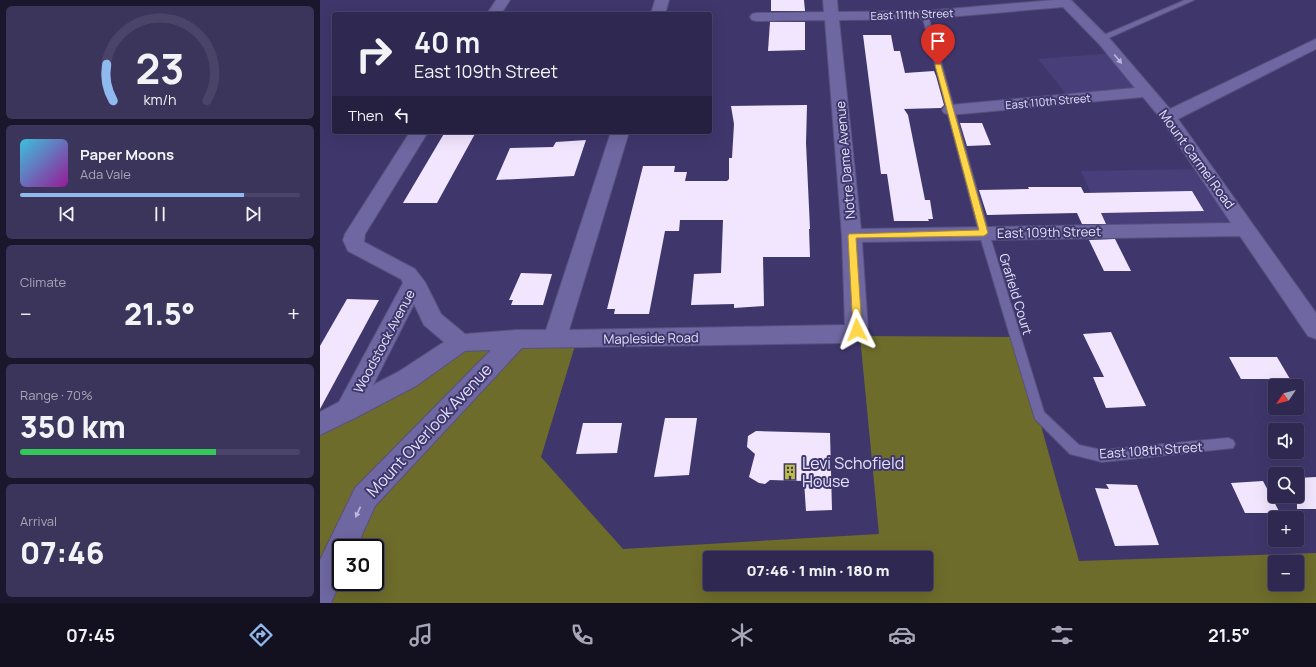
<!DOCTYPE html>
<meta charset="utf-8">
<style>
body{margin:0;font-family:Manrope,sans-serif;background:#3b355b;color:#f1f3f6;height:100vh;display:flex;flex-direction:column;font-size:15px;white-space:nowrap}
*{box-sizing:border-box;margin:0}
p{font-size:13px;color:#a7a6b7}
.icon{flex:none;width:22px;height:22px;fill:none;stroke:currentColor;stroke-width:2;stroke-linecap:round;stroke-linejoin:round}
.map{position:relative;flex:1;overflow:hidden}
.drawer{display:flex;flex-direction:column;gap:6px;padding:6px;background:#1a172d;width:320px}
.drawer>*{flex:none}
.banner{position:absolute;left:12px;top:12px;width:380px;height:122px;border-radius:4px;box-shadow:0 4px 16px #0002,0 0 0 1px #4a4568;background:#2f2951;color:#f1f3f6;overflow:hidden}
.needle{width:26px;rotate:235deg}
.tools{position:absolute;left:948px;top:379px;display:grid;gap:8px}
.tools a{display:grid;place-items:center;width:36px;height:36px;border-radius:4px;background:#2f2951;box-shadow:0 4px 16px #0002,0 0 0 1px #4a4568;font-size:20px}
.speed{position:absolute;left:12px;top:539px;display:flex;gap:8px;font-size:20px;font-weight:700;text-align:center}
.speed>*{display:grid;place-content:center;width:52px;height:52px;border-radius:50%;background:#2f2951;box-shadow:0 4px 16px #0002,0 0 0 1px #4a4568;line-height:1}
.speed .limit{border:2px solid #111;border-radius:6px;background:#fff;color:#111}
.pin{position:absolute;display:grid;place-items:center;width:34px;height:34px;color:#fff;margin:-41px -17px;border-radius:50% 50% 50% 0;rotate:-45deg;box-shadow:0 0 4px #0007}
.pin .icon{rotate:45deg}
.me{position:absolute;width:44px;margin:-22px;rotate:357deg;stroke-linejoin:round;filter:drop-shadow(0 0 3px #0008)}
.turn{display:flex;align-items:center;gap:14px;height:84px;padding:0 16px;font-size:18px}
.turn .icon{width:52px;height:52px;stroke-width:2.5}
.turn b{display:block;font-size:28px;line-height:34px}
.then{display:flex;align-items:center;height:38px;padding:0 16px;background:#0003;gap:8px;font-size:15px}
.big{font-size:30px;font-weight:800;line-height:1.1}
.drawer .tile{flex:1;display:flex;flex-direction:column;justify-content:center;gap:6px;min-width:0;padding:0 14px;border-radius:6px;background:#3b355b}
.drawer .dial{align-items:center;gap:0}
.dial svg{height:104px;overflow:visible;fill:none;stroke:#4a4568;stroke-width:7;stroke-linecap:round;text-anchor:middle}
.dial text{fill:#f1f3f6;stroke:none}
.song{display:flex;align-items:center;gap:12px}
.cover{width:48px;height:48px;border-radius:6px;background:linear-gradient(135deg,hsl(190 70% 55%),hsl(300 70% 35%))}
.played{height:4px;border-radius:2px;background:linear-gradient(90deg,#90b9f0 80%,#4a4568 80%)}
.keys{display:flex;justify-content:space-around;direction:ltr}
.heat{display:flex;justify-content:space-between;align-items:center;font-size:22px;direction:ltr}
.charge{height:6px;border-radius:3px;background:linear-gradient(90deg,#34c759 70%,#4a4568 0)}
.trip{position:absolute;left:383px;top:551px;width:230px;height:40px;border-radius:4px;background:#2f2951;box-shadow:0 4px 16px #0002,0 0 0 1px #4a4568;font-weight:800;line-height:40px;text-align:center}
.tab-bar{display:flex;height:64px;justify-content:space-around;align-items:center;background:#131020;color:#a7a6b7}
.tab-bar .icon{width:28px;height:28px}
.tab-bar .on{color:#90b9f0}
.tab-bar b{font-size:18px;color:#f1f3f6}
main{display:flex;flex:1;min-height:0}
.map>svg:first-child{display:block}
</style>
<main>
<section class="drawer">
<div class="tile dial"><svg viewBox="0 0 100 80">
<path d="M14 69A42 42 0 1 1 86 69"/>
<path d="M14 69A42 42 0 0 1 9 41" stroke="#90b9f0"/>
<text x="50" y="56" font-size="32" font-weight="700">23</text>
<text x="50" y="72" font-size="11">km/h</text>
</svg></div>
<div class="tile">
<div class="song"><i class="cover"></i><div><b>Paper Moons</b><p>Ada Vale</p></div></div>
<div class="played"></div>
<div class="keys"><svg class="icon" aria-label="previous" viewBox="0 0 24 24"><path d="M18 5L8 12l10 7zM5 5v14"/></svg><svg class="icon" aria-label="pause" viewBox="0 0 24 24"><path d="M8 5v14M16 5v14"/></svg><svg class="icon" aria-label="next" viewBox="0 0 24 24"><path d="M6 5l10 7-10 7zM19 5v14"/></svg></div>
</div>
<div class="tile"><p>Climate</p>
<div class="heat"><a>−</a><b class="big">21.5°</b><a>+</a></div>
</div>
<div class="tile"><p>Range · 70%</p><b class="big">350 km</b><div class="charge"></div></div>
<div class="tile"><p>Arrival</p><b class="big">07:46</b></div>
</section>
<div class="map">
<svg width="996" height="603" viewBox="0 0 996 603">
<rect width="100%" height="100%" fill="#3f376c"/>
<g fill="#473e7a">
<polygon points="793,53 825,92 750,99 718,59"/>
<polygon points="885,169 927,229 787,231 761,171"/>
</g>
<path fill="#6d6c2b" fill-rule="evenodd" d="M540,336L696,337L759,561L996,553V603H0V425L140,343L257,339L221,457L303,549L559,534ZM21,548H55V582H21ZM390,558H606V584H390ZM955,562H977V584H955Z"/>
<g fill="#f2e6ff">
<polygon points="451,0 484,0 485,11 451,11"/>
<polygon points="450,22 485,22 485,50 448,51"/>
<polygon points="543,35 571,35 574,51 580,51 585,73 614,71 616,76 624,105 621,108 584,109 588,115 605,200 610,200 613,219 608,219 609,221 574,221 567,174 561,174"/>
<polygon points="487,105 486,143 490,229 489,229 490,257 443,257 444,306 414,308 414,304 371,305 374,274 401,273 403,220 360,220 359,231 345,231 329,314 294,314 295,309 287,309 323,166 355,166 354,172 367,172 365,181 407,181 409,179 409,158 412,158 414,124 411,106"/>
<polygon points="640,123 662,123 671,145 647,146"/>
<polygon points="125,132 156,132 117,203 83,203"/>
<polygon points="266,140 254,176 176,180 190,148 233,147 236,142"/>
<polygon points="708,187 761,187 764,193 872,191 884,211 781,213 786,224 762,224 757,213 667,215 659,190 709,189"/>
<polygon points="795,239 811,271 784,271 769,240"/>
<polygon points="201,273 232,274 223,305 191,305 193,300 189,300"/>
<polygon points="27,299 59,300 0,409 0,346"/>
<polygon points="791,332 826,406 786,408 773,377 784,377 763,334"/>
<polygon points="909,357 957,357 970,379 921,379"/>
<polygon points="345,418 377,418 369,475 334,477"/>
<polygon points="263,423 302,423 297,453 256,454"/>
<polygon points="436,431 510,433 512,510 486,511 484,481 450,480 445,484 439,483 429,477 435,454 427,447 428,436"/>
<polygon points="996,477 996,509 977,509 977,478"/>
<polygon points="943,481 960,513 925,513 911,483"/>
<polygon points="786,484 817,485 839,545 795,546 775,488 789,489"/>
</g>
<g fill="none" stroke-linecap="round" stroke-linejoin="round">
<defs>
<g id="lane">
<polygon points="865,0 874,0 784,40 778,40 777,38"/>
<polygon points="605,13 608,15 669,233 724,412 759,445 782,450 908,438 913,440 915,444 913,448 782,462 750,454 715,419 659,233 602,15"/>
</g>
<g id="street">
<polygon points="176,0 190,0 181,14 167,14"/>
<polygon points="335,0 349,0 345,14 331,14"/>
<path d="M503,0H517L518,12L605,11L734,0H751L790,39L850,109L996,39V49L858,119L996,313V339L988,336L920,236L542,242L548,330L545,336L523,343L202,348L55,506L36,548H21V580L11,603H0V560L35,488L171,350L145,351L96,386L37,417L0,435V412L19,402L83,283L81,279L28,251L23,240L25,234L90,132H108L45,234L44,242L95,269L105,282L121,314L145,334L196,330H226L291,132H309L249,330L525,325L522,236L505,20L437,21L432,20L430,17L432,14L437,13L504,12ZM743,7L780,45L815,88L630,105L624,107L622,110L624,113L630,115L823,97L842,120L911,223L541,229L519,20L605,19ZM94,304L104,325L124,342L78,372L53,385Z"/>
</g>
</defs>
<use href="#lane" stroke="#58517c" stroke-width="2"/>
<use href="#street" stroke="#58517c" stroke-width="2"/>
<use href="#lane" fill="#6e67a1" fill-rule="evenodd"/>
<use href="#street" fill="#6e67a1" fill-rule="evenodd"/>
</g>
<defs><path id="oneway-solid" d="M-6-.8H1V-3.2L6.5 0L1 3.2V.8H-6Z"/></defs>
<g fill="#bbb8dd">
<use href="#oneway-solid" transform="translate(798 59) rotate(50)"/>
<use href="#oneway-solid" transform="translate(38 512) rotate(115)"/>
</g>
<polygon fill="#ffd54a" stroke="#a68a30" points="618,63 621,65 668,233 664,236 536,238 542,330 537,333 533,330 528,236 529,234 659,230 615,65"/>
<defs>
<symbol id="building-bare" viewBox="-9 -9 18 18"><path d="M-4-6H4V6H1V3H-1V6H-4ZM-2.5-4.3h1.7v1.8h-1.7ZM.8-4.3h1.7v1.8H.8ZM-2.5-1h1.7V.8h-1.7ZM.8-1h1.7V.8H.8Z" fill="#c0be40" stroke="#3f376c" stroke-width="2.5" paint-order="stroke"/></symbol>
</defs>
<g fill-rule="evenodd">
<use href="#building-bare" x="459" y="461" width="22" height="22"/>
</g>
<g text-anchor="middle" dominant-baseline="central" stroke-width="4" stroke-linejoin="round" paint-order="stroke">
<g font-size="11" fill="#e5e4fe" stroke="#3f376c">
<text transform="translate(592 14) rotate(-2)">East 111th Street</text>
<text transform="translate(728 101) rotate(-5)">East 110th Street</text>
</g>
<g font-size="13" fill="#e5e4fe" stroke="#3f376c">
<text transform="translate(877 159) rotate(54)">Mount Carmel Road</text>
<text transform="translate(525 160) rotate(-95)">Notre Dame Avenue</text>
<text transform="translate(729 232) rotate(-1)">East 109th Street</text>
<text transform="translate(696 294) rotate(73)">Grafield Court</text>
<text transform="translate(331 338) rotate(-1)">Mapleside Road</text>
<text transform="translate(64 341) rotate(-62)">Woodstock Avenue</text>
<text transform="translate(831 450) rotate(-4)">East 108th Street</text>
</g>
<g font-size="16" fill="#e5e4fe" stroke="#3f376c">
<text transform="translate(109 430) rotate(-47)">Mount Overlook Avenue</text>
</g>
<g font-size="16" fill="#e5e4fe" stroke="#3f376c" text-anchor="start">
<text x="482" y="463">Levi Schofield<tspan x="482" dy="18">House</tspan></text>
</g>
</g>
</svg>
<div class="tools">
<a><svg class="needle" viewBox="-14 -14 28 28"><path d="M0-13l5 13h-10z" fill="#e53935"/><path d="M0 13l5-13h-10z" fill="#a7a6b7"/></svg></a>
<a><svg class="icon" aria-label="sound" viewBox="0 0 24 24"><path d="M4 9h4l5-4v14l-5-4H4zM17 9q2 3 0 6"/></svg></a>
<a><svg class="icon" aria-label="search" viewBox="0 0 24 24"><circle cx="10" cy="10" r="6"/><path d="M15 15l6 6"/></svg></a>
<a>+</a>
<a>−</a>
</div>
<div class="speed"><div class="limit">30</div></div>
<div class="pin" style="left:618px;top:65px;background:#d93025"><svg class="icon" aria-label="arrive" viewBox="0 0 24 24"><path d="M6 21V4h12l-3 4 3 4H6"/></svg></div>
<svg class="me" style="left:537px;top:330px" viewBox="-20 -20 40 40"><path d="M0-17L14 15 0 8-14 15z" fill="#ffd54a" stroke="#fff" stroke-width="4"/></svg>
<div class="trip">07:46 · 1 min · 180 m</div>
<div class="banner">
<div class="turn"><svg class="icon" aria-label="right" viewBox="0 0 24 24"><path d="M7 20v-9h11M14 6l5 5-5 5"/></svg><div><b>40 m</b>East 109th Street</div></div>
<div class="then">Then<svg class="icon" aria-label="left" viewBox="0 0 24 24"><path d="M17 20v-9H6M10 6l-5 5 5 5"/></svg></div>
</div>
</div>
</main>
<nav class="tab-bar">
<b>07:45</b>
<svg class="icon on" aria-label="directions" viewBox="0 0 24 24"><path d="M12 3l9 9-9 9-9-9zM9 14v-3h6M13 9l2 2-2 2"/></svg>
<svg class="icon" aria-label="music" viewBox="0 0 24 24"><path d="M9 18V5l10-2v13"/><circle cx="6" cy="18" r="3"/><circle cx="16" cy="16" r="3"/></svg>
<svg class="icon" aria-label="phone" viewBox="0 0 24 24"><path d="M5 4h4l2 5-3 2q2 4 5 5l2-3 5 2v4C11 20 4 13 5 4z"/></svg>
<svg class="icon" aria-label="climate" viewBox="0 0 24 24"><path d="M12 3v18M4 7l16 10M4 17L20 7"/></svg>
<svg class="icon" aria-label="car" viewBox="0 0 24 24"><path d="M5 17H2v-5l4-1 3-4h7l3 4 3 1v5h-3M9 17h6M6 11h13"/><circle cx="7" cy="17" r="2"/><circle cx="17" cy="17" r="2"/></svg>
<svg class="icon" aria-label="filters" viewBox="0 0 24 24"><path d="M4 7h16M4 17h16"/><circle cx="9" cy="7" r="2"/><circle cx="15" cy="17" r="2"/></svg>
<b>21.5°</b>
</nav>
